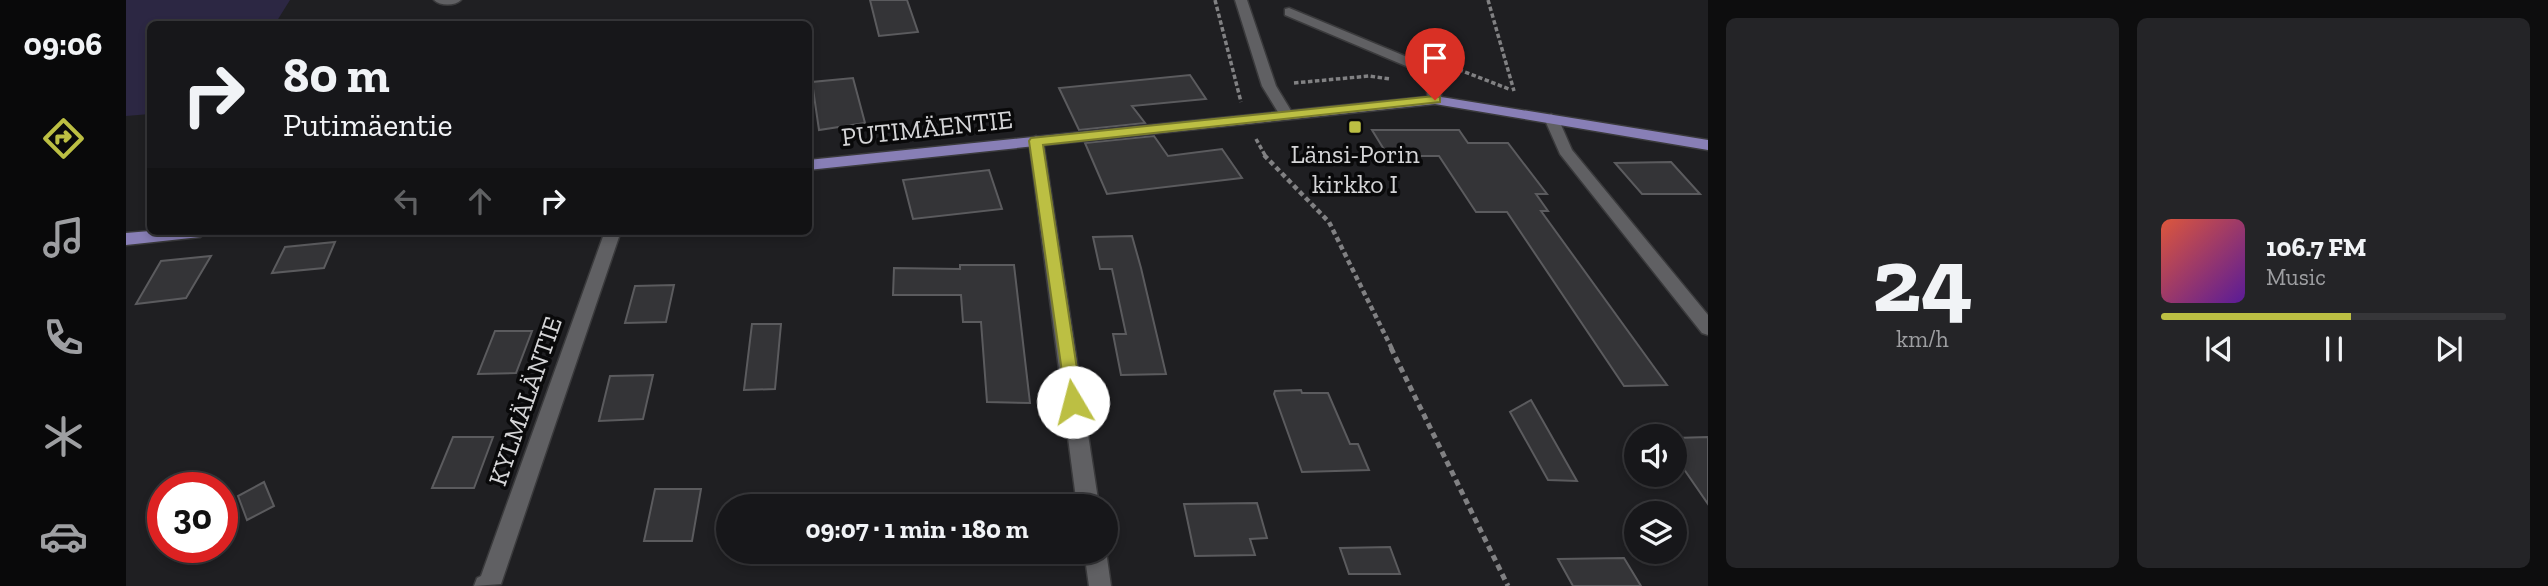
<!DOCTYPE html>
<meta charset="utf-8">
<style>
body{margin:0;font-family:"Zilla Slab",serif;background:#242427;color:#f1f3f6;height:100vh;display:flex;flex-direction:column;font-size:26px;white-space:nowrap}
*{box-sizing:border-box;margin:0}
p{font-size:23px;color:#9e9fa2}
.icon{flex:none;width:38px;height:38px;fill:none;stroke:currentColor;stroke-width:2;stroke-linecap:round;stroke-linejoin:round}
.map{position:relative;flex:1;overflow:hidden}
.details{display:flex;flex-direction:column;gap:18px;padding:18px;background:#0d0d0e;width:840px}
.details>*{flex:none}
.hud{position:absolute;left:21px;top:21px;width:665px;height:214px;border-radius:10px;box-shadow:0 4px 10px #0003,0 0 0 2px #363639;background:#17171a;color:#f1f3f6;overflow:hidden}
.buttons{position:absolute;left:1498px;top:424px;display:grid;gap:14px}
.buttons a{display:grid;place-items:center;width:63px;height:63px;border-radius:50%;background:#17171a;box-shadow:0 4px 10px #0003,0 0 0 2px #363639;font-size:35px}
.speed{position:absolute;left:21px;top:472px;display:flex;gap:14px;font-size:35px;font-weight:700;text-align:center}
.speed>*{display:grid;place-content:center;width:91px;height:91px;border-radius:50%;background:#17171a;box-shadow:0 4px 10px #0003,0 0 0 2px #363639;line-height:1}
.speed .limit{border:10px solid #d22;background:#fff;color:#111}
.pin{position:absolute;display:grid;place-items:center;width:60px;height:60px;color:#fff;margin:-72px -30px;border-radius:50% 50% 50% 0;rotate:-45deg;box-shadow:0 0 7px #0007}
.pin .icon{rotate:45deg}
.me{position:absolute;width:77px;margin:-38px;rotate:352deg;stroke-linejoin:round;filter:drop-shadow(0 0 5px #0008)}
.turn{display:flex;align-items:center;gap:24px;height:147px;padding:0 21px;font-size:32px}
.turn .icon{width:91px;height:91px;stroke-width:2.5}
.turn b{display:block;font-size:49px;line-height:60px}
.lanes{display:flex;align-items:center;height:66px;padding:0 21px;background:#0003;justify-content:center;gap:35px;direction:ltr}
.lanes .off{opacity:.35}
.details .card{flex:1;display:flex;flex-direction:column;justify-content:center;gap:10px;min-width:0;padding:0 24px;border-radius:10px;background:#242427}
.details .dial{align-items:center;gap:0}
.dial b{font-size:91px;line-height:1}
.song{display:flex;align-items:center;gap:21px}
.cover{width:84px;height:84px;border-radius:10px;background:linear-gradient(135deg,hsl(10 70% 55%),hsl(270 70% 35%))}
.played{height:7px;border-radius:4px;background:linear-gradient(90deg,#bcbf43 55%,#363639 55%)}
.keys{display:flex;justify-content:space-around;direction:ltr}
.details .tiles{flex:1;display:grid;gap:18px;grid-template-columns:repeat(2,1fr)}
.trip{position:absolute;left:590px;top:494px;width:402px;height:70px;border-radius:35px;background:#17171a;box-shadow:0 4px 10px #0003,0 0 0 2px #363639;font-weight:700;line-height:70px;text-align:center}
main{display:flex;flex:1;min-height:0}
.menu{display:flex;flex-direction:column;width:126px;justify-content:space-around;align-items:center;background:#09090a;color:#9e9fa2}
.menu .icon{width:49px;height:49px}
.menu .current{color:#bcbf43}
.menu b{font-size:32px;color:#f1f3f6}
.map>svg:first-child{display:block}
</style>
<main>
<nav class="menu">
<b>09:06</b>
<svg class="icon current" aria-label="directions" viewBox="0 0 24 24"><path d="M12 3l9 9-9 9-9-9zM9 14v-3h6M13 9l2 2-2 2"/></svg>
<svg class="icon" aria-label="music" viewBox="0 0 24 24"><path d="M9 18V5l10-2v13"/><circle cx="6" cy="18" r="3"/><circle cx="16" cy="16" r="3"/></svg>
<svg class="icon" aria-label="phone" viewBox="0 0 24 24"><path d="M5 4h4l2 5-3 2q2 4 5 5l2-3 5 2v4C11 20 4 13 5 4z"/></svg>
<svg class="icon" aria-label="climate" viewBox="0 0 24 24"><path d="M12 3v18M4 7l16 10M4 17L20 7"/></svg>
<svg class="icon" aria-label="car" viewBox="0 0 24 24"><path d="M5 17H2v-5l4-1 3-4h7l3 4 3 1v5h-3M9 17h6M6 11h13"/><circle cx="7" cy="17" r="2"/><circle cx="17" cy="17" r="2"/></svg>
</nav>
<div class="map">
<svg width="1582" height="586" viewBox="0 0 1582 586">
<rect width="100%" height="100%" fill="#1f1f22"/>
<polygon fill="#2c2743" points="0,0 164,0 149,24 24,24 24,114 0,116"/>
<g fill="#343437" stroke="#5b5b5e" stroke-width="2">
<polygon points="744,0 781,0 792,32 753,36"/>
<polygon points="1064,75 1080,99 1006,106 1019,123 953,130 933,88"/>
<polygon points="727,78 739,123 693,130 686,82"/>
<polygon points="1246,130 1333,130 1342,143 1382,143 1421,194 1410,194 1422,211 1415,211 1541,385 1498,386 1381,212 1350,212 1313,156 1262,156"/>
<polygon points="1028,136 1042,156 1096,149 1116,178 981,194 959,143"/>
<polygon points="1545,162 1574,194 1516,194 1489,163"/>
<polygon points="863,170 876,209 787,219 777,180"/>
<polygon points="1006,236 1015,268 1040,374 995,375 987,334 1000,334 986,269 974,269 967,237"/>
<polygon points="209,242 198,268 146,273 159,247"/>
<polygon points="85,256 60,298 10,304 35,261"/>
<polygon points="834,265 888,265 904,403 861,402 855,322 837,322 835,295 767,295 768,268 834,269"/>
<polygon points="548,285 540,322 499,323 509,286"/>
<polygon points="626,324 655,324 649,389 618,390"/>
<polygon points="369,331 406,331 390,373 352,374"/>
<polygon points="527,375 517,419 473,421 484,376"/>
<polygon points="1175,390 1176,393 1202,393 1224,444 1232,444 1243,470 1176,472 1148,394 1149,391"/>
<polygon points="1405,400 1451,481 1422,480 1384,412"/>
<polygon points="327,437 367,437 348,488 306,488"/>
<polygon points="1582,437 1582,504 1555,465 1549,465 1549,438"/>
<polygon points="138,482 148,506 121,520 112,496"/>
<polygon points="529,489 575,489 566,541 518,541"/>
<polygon points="1131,503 1141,538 1124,539 1129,555 1069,556 1058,504"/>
<polygon points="1264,547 1274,574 1223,574 1214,548"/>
<polygon points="1498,558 1515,586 1447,586 1432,559"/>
</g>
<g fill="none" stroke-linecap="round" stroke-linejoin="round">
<defs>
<g id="minor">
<path d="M308,0H335C329,6 314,6 308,0Z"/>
<polygon points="1109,0 1121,0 1150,86 1167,114 1165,117 1155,117 1136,86"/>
<polygon points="1163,8 1310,69 1316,100 1309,104 1302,100 1299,74 1159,15 1159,9"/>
<polygon points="1425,114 1432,118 1446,150 1582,315 1582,335 1576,333 1434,154 1418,118"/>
<polygon points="910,136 917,141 973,506 951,506 903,141"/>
<polygon points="479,231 495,231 375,584 348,586 351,578 355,576"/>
<polygon points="958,551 980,551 985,586 963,586"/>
</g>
<g id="major">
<polygon points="1309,96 1582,140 1582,150 1309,104 682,170 682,160"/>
<polygon points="24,231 82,231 74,237 0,245 0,233"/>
</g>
</defs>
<use href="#minor" stroke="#3a3a3c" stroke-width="3"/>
<use href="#major" stroke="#3a3a3c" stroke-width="3"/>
<g stroke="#818183" stroke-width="3.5" stroke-dasharray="4.5 2.5" stroke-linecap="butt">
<polyline points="1089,0 1115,102"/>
<polyline points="1362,0 1388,91"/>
<polyline points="1326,67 1383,89"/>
<polyline points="1168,83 1243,76 1264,79"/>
<polyline points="1130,139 1140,157"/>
</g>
<polyline stroke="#818183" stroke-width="4.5" stroke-dasharray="5 3.5" stroke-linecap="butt" points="1138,155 1203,222 1266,349"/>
<polyline stroke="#818183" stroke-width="5" stroke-dasharray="6 4.5" stroke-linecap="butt" points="1265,348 1382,586"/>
<use href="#minor" fill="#606063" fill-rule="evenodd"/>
<use href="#major" fill="#887fb6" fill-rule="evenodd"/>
</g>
<polygon fill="#bcbf43" stroke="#7a7c2c" stroke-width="2" points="1309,96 1314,97 1314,102 917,145 956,402 954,407 947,409 941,407 903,141 905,138"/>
<rect fill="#bcbf43" stroke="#09090a" stroke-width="2.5" x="1222" y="120" width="14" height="14" rx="3.5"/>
<g text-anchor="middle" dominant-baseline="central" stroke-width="7" stroke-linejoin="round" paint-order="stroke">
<g font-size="26" fill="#d5d5d7" stroke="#09090a">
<text transform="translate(801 128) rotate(-6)">PUTIMÄENTIE</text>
<text transform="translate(399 401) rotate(-71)">KYLMÄLÄNTIE</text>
</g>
<g font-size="26" fill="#d5d5d7" stroke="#09090a">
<text x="1229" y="154">Länsi-Porin<tspan x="1229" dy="30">kirkko I</tspan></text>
</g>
</g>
</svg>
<div class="buttons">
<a><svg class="icon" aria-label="sound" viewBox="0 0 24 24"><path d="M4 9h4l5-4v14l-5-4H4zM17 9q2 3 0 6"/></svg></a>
<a><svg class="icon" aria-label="layers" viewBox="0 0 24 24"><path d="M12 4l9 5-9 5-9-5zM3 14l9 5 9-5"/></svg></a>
</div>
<div class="speed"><div class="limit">30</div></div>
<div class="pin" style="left:1309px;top:100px;background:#d93025"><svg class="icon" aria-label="arrive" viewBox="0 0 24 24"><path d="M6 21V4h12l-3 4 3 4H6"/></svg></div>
<svg class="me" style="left:947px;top:402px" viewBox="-20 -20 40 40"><circle r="19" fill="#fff"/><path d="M0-13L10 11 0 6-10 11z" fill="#bcbf43"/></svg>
<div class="trip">09:07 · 1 min · 180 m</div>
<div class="hud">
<div class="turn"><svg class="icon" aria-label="right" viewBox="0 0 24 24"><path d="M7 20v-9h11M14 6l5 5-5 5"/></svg><div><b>80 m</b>Putimäentie</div></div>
<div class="lanes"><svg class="icon off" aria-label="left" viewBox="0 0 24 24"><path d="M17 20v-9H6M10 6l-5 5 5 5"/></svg><svg class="icon off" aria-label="ahead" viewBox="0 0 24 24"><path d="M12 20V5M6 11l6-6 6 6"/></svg><svg class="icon" aria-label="right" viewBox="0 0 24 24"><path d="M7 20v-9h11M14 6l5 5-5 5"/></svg></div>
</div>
</div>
<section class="details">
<div class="tiles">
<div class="card dial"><b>24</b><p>km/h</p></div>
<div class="card">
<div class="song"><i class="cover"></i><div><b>106.7 FM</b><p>Music</p></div></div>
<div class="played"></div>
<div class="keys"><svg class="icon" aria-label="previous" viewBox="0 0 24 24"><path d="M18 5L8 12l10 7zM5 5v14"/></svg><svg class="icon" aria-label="pause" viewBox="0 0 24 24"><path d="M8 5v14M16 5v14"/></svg><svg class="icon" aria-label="next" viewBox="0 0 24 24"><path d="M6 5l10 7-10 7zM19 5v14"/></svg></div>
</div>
</div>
</section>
</main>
